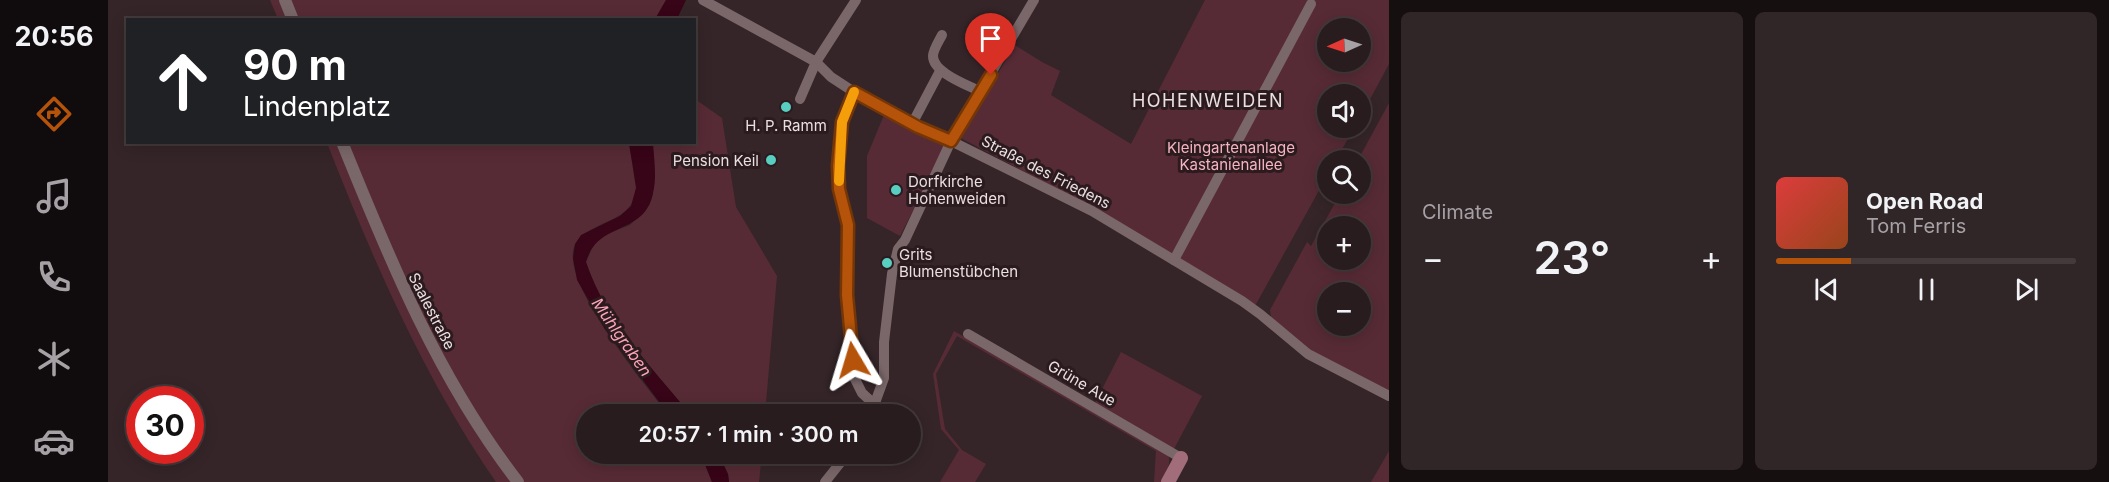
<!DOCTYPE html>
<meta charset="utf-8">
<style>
body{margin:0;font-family:Inter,sans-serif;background:#302527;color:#f1f3f6;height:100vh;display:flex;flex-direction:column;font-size:22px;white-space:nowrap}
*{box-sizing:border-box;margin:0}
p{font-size:20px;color:#a5a1a4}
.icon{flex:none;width:33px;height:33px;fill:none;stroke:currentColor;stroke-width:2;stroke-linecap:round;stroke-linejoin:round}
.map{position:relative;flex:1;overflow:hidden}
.sheet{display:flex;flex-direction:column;gap:12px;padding:12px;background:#160f10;width:720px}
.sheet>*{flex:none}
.banner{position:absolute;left:18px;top:18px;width:570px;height:126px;border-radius:0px;box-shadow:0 3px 15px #0003,0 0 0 2px #443a3c;background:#202124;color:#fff;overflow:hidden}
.needle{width:39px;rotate:267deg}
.controls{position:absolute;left:1209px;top:18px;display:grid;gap:12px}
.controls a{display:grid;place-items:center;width:54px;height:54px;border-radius:50%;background:#281c1e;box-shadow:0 3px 15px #0003,0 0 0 2px #443a3c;font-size:30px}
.speed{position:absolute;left:18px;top:386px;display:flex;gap:12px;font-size:30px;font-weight:700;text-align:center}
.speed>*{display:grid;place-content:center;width:78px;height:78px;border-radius:50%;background:#281c1e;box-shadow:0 3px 15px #0003,0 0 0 2px #443a3c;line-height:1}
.speed .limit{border:9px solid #d22;background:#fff;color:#111}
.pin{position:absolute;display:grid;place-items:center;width:51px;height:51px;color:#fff;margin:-62px -26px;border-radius:50% 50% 50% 0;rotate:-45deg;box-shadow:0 0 6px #0007}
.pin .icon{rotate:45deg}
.me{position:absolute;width:66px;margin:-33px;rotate:353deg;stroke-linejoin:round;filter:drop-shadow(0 0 4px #0008)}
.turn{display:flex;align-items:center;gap:21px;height:126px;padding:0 18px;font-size:27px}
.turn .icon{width:78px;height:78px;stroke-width:2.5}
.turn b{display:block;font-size:42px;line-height:51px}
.big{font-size:45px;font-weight:600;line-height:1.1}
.sheet .tile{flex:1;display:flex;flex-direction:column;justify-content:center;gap:9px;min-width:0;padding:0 21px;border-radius:9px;background:#302527}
.song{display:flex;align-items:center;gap:18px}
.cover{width:72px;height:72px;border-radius:9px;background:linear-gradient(135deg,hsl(0 70% 55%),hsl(20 70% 35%))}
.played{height:6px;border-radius:3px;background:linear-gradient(90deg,#b45309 25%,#443a3c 25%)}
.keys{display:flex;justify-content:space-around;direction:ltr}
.heat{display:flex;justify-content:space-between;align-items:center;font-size:33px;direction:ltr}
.sheet .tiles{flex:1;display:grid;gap:12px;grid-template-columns:repeat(2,1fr)}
.trip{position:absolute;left:468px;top:404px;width:345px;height:60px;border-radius:30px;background:#281c1e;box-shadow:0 3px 15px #0003,0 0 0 2px #443a3c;font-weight:600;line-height:60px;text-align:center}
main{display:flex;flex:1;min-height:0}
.tab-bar{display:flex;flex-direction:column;width:108px;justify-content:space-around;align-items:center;background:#100b0c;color:#a5a1a4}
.tab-bar .icon{width:42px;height:42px}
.tab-bar .current{color:#b45309}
.tab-bar b{font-size:27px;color:#f1f3f6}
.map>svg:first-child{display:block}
</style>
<main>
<nav class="tab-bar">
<b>20:56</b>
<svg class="icon current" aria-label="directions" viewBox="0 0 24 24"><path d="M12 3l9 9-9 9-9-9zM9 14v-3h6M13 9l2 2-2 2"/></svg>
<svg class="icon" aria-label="music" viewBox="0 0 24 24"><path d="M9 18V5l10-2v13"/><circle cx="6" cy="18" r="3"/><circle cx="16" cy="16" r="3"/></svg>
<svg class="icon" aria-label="phone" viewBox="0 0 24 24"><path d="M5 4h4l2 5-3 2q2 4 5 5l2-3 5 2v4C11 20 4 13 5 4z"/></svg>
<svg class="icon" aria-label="climate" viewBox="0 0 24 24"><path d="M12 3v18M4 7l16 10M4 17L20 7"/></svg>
<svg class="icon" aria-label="car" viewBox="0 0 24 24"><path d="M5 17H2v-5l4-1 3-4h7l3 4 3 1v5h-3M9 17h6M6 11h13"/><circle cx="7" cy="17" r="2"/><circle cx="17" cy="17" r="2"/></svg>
</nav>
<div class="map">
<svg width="1281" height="482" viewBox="0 0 1281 482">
<rect width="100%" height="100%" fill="#352528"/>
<g fill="#572b36" fill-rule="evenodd">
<polygon points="162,0 558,0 547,20 170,19"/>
<path d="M1097,0H1281V64L1253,116L1252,94H1220V128H1246L1228,160H1220L1219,176L1147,306L989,210L851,137L907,45L934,62L952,71L943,95L1023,144ZM1220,28H1252V62H1220Z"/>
<path d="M587,99L614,118L628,207L669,276L657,414H582C543,366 498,322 478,262L486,244L494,236L522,225L541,205L545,194V143L586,142Z"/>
<path d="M1281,103V392L1196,347L1163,317L1162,310L1199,242L1203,246L1232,194H1252V160H1250ZM1220,226H1252V260H1220ZM1220,292H1252V326H1220Z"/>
<polygon points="776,115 838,146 792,236 759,218 759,156"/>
<path d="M219,143H521C522,157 529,172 528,188C527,223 484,219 468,243C446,276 539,387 560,414H478V453H590L596,462L604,482H388C316,378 265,260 219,143Z"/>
<path d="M846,331L1060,454C1064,465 1057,473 1053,482H1046L1048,451L849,336L828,374L837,429L854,450L878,464L867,482H832L851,450L833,429L825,374Z"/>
<polygon points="1013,352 1094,396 1066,449 987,403"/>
<polygon points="1281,451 1281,482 1263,482"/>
<polygon points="610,453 654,453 651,482 621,482 620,474"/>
</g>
<g fill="#380417">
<polygon points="558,0 578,0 569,19 547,19"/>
<path d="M521,143H545C546,159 549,177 545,193C537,236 490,220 478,262C498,322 543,366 582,414H560L497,329L469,280L465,258L467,244L473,235L512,216L523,206L528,188Z"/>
<polygon points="590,453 610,453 620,474 621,482 604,482 596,462"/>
</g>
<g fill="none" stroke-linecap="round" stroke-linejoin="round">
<g stroke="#7a676a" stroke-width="10">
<polyline points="595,0 708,62 723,77 746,92 810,127 843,141 984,211 1134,301 1152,314 1200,354 1281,396"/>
<path d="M834,35C831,41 825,50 825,56C825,73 860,85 873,92"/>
<polyline points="746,92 734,122 730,166 731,189 740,225 741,323 747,379 754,393 766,404"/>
<polyline points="692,99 708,62 748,0"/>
<polyline points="804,124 832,71"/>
<polyline points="1066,260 1203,4"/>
<polyline points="860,334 1073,458"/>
<polyline points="763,414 776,378 776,342 784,274 790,249 797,240 843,141 926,0"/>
<polyline points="717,482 740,453"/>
</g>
<g stroke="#7a676a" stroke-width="12">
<polyline points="177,0 185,20"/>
<path d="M234,142C282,261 331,380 410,482"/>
</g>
<polyline stroke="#a26d7a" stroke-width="14" points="1060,482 1073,458"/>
</g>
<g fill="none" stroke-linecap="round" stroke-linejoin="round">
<defs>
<polyline id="route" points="745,360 739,295 740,225 731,189 730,166 734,122 746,92 810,127 843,141 883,75"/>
</defs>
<use href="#route" stroke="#753606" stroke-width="15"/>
<use href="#route" stroke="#b45309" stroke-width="10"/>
<polyline stroke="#f59e0b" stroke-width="10" points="731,181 734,122 746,92"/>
</g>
<g fill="#58cec0" stroke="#2b1b1f" stroke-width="2">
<circle cx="678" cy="107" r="6"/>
<circle cx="663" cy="160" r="6"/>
<circle cx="788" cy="190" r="6"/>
<circle cx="779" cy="263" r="6"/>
</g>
<g text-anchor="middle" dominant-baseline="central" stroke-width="6" stroke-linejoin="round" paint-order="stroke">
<g font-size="15" fill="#eadfe1" stroke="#2b1b1f" text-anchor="start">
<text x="678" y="125" text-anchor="middle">H. P. Ramm</text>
<text x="651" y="160" text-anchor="end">Pension Keil</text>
<text x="800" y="181">Dorfkirche<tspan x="800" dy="17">Hohenweiden</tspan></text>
<text x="791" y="254">Grits<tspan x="791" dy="17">Blumenstübchen</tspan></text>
</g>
<g font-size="15" fill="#f6b4c2" stroke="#2b1b1f">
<text x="1123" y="147">Kleingartenanlage<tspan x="1123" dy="17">Kastanienallee</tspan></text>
</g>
<g font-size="15" fill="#eadfe1" stroke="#2b1b1f">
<text transform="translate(938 172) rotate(27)">Straße des Friedens</text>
<text transform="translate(324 311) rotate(63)">Saalestraße</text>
<text transform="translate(974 383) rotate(30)">Grüne Aue</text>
</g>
<g font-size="16" font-style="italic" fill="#fca5b9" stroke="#2b1b1f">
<text transform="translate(514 337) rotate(55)">Mühlgraben</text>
</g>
<g font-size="18" letter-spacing="1.5" fill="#eadfe1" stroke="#2b1b1f">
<text x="1100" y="100">HOHENWEIDEN</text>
</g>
</g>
</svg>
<div class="controls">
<a><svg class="needle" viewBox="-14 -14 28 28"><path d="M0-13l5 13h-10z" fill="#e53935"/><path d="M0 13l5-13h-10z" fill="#a5a1a4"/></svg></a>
<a><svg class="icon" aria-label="sound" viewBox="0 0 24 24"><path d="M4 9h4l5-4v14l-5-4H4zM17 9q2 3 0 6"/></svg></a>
<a><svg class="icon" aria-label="search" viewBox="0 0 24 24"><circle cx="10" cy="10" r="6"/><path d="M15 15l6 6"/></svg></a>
<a>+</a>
<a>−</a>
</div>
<div class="speed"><div class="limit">30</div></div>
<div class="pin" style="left:883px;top:75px;background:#d93025"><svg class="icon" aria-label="arrive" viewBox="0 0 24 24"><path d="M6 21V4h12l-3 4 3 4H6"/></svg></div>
<svg class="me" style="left:745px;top:360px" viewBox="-20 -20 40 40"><path d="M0-17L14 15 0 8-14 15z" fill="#b45309" stroke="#fff" stroke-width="4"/></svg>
<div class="trip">20:57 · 1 min · 300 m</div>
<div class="banner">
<div class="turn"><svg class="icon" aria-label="ahead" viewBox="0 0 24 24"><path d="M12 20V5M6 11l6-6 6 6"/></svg><div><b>90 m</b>Lindenplatz</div></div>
</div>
</div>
<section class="sheet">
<div class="tiles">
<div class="tile"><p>Climate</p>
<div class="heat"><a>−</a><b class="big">23°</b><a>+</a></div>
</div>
<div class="tile">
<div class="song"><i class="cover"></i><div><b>Open Road</b><p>Tom Ferris</p></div></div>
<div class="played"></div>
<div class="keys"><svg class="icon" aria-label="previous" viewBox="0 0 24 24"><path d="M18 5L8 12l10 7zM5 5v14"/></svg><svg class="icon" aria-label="pause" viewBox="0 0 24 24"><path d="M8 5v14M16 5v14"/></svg><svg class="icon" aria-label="next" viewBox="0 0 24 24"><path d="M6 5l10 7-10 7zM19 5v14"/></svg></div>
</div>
</div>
</section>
</main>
